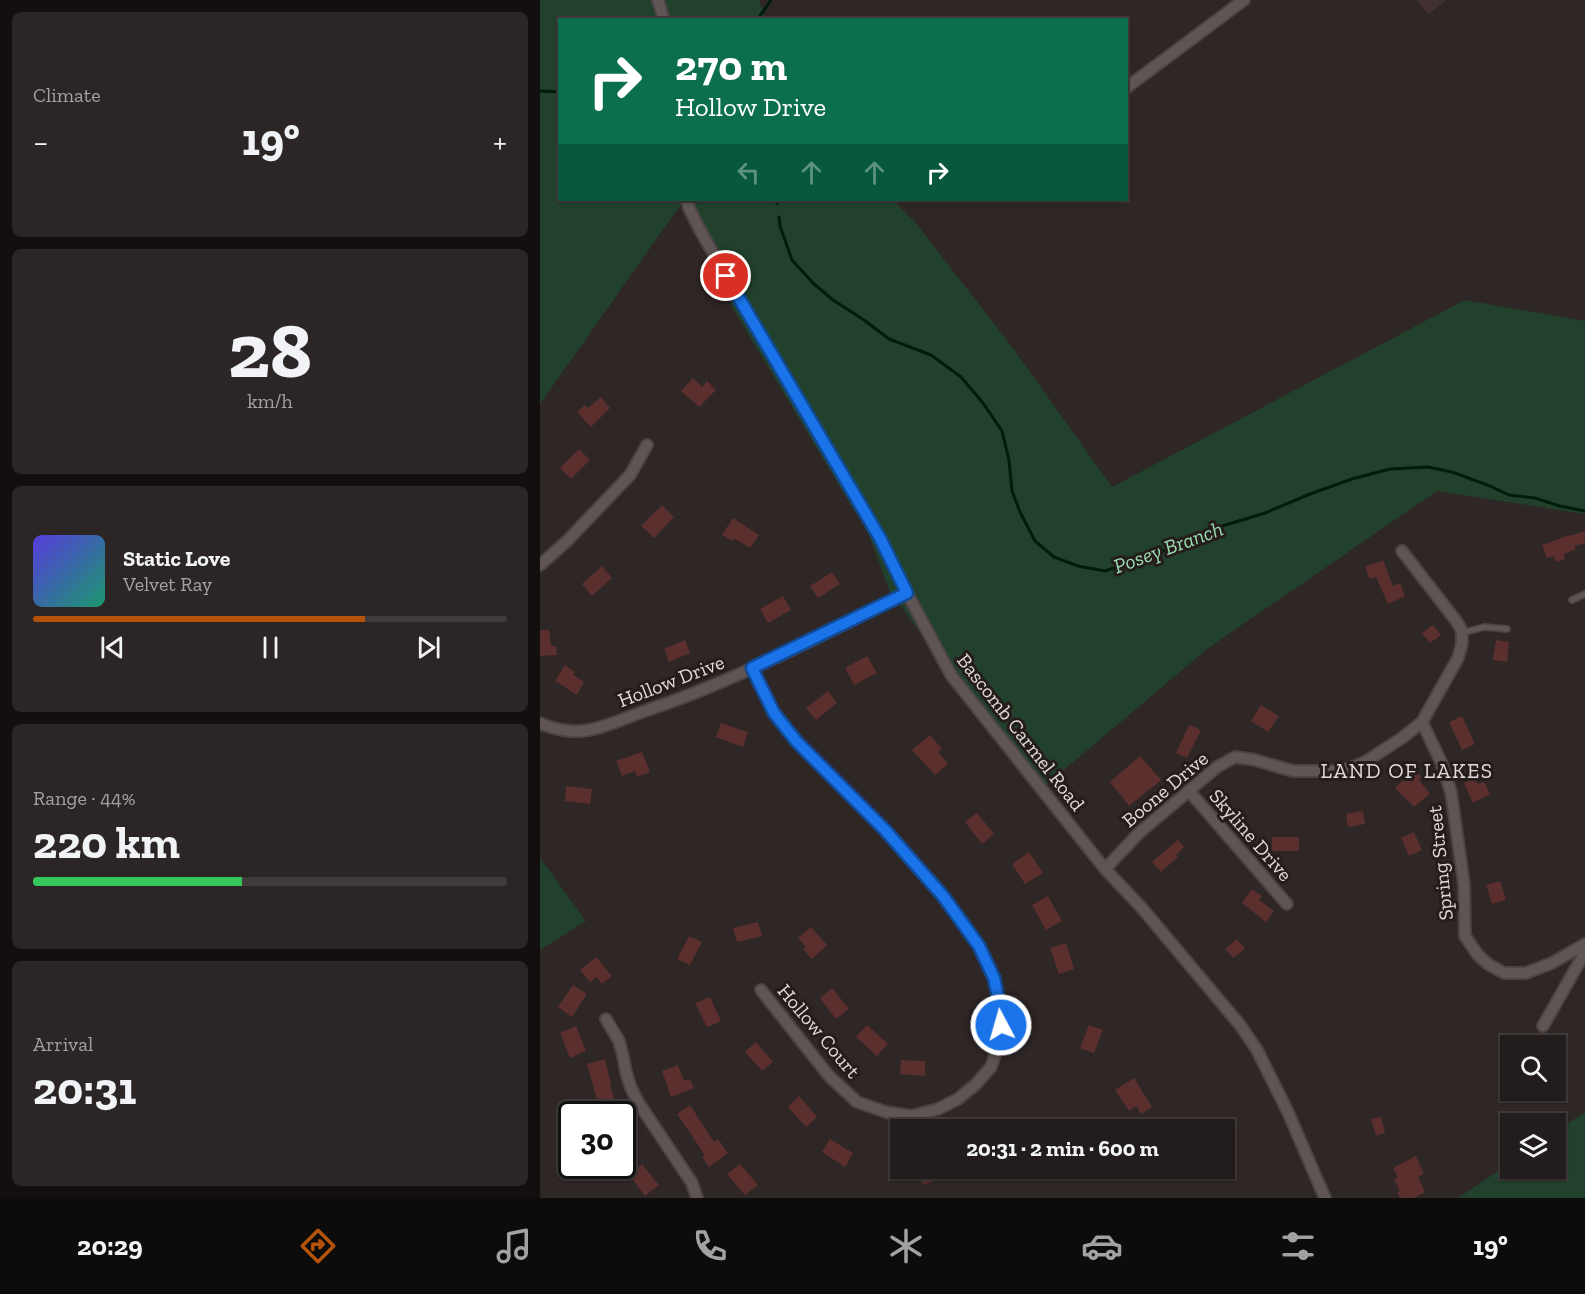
<!DOCTYPE html>
<meta charset="utf-8">
<style>
body{margin:0;font-family:"Zilla Slab",serif;background:#2b2525;color:#f1f3f6;height:100vh;display:flex;flex-direction:column;font-size:22px;white-space:nowrap}
*{box-sizing:border-box;margin:0}
p{font-size:20px;color:#a3a1a3}
.icon{flex:none;width:33px;height:33px;fill:none;stroke:currentColor;stroke-width:2;stroke-linecap:round;stroke-linejoin:round}
.map{position:relative;flex:1;overflow:hidden}
.side{display:flex;flex-direction:column;gap:12px;padding:12px;background:#130f0f;width:540px}
.side>*{flex:none}
.hud{position:absolute;left:18px;top:18px;width:570px;height:183px;border-radius:0px;box-shadow:0 2px 4px #0004,0 0 0 2px #403a3b;background:#0b6e4f;color:#fff;overflow:hidden}
.controls{position:absolute;left:960px;top:1035px;display:grid;gap:12px}
.controls a{display:grid;place-items:center;width:66px;height:66px;border-radius:0px;background:#231c1c;box-shadow:0 2px 4px #0004,0 0 0 2px #403a3b;font-size:30px}
.speed{position:absolute;left:18px;top:1101px;display:flex;gap:12px;font-size:30px;font-weight:700;text-align:center}
.speed>*{display:grid;place-content:center;width:78px;height:78px;border-radius:50%;background:#231c1c;box-shadow:0 2px 4px #0004,0 0 0 2px #403a3b;line-height:1}
.speed .limit{border:3px solid #111;border-radius:9px;background:#fff;color:#111}
.pin{position:absolute;display:grid;place-items:center;width:51px;height:51px;color:#fff;margin:-26px;border:3px solid #fff;border-radius:50%;box-shadow:0 2px 6px #0007}
.me{position:absolute;width:66px;margin:-33px;rotate:354deg;stroke-linejoin:round;filter:drop-shadow(0 0 4px #0008)}
.turn{display:flex;align-items:center;gap:21px;height:126px;padding:0 18px;font-size:27px}
.turn .icon{width:78px;height:78px;stroke-width:2.5}
.turn b{display:block;font-size:42px;line-height:51px}
.lanes{display:flex;align-items:center;height:57px;padding:0 18px;background:#0003;justify-content:center;gap:30px;direction:ltr}
.lanes .off{opacity:.35}
.big{font-size:45px;font-weight:700;line-height:1.1}
.side .tile{flex:1;display:flex;flex-direction:column;justify-content:center;gap:9px;min-width:0;padding:0 21px;border-radius:9px;background:#2b2525}
.side .dial{align-items:center;gap:0}
.dial b{font-size:78px;line-height:1}
.song{display:flex;align-items:center;gap:18px}
.cover{width:72px;height:72px;border-radius:9px;background:linear-gradient(135deg,hsl(250 70% 55%),hsl(160 70% 35%))}
.played{height:6px;border-radius:3px;background:linear-gradient(90deg,#b45309 70%,#403a3b 70%)}
.keys{display:flex;justify-content:space-around;direction:ltr}
.heat{display:flex;justify-content:space-between;align-items:center;font-size:33px;direction:ltr}
.charge{height:9px;border-radius:4px;background:linear-gradient(90deg,#34c759 44%,#403a3b 0)}
.trip{position:absolute;left:350px;top:1119px;width:345px;height:60px;border-radius:0px;background:#231c1c;box-shadow:0 2px 4px #0004,0 0 0 2px #403a3b;font-weight:700;line-height:60px;text-align:center}
.tabs{display:flex;height:96px;justify-content:space-around;align-items:center;background:#0e0b0b;color:#a3a1a3}
.tabs .icon{width:42px;height:42px}
.tabs .active{color:#b45309}
.tabs b{font-size:27px;color:#f1f3f6}
main{display:flex;flex:1;min-height:0}
.map>svg:first-child{display:block}
</style>
<main>
<section class="side">
<div class="tile"><p>Climate</p>
<div class="heat"><a>−</a><b class="big">19°</b><a>+</a></div>
</div>
<div class="tile dial"><b>28</b><p>km/h</p></div>
<div class="tile">
<div class="song"><i class="cover"></i><div><b>Static Love</b><p>Velvet Ray</p></div></div>
<div class="played"></div>
<div class="keys"><svg class="icon" aria-label="previous" viewBox="0 0 24 24"><path d="M18 5L8 12l10 7zM5 5v14"/></svg><svg class="icon" aria-label="pause" viewBox="0 0 24 24"><path d="M8 5v14M16 5v14"/></svg><svg class="icon" aria-label="next" viewBox="0 0 24 24"><path d="M6 5l10 7-10 7zM19 5v14"/></svg></div>
</div>
<div class="tile"><p>Range · 44%</p><b class="big">220 km</b><div class="charge"></div></div>
<div class="tile"><p>Arrival</p><b class="big">20:31</b></div>
</section>
<div class="map">
<svg width="1045" height="1198" viewBox="0 0 1045 1198">
<rect width="100%" height="100%" fill="#2f2626"/>
<polygon fill="#403130" points="877,0 906,0 888,15"/>
<g fill="#21412c">
<polygon points="0,0 219,0 225,19 20,20 20,200 144,200 0,404"/>
<polygon points="147,200 353,200 375,222 473,348 572,487 925,300 1045,321 1045,514 897,491 667,649 499,791 350,592 329,535 192,307"/>
<polygon points="0,858 46,921 0,950"/>
<polygon points="1045,1112 1045,1198 918,1198 970,1163 970,1168 1016,1168 1016,1132"/>
</g>
<g fill="none" stroke-linecap="round" stroke-linejoin="round">
<g stroke="#001d0b" stroke-width="3">
<polyline points="217,20 231,0"/>
<polyline points="0,91 20,92"/>
<polyline points="237,204 238,200"/>
<polyline points="239,217 240,226 252,260 273,283 293,300 324,320 349,339 391,355 421,377 443,403 462,431 469,460 472,491 480,512 495,541 514,557 538,566 565,571 631,548 666,531 725,513 770,494 812,479 850,469 888,467 912,472 950,486 969,495 995,498 1020,506 1045,511"/>
</g>
</g>
<g fill="#5a2f2e">
<polygon points="153,378 162,387 167,381 176,390 159,407 141,391"/>
<polygon points="61,397 70,408 51,427 37,412 45,405 48,408"/>
<polygon points="39,449 50,460 31,479 20,468"/>
<polygon points="122,505 134,517 114,538 101,526"/>
<polygon points="193,518 219,535 210,548 194,538 192,541 182,535"/>
<polygon points="1045,531 1045,543 1034,546 1036,549 1024,554 1025,559 1016,562 1014,556 1007,558 1002,545 1030,535 1030,536"/>
<polygon points="843,560 853,586 860,583 865,596 848,604 836,577 830,579 825,567"/>
<polygon points="62,566 72,578 52,596 42,584"/>
<polygon points="292,572 300,584 278,598 270,586"/>
<polygon points="243,596 251,610 228,623 220,609"/>
<polygon points="893,625 901,635 890,643 882,633"/>
<polygon points="0,630 9,630 11,646 16,646 17,655 0,656"/>
<polygon points="145,640 150,653 129,662 124,649"/>
<polygon points="956,640 969,642 967,662 953,660"/>
<polygon points="327,656 337,673 314,685 305,668"/>
<polygon points="25,665 35,672 33,675 44,682 37,695 15,681"/>
<polygon points="288,691 297,703 276,720 266,708"/>
<polygon points="721,705 739,716 728,732 711,721"/>
<polygon points="922,716 935,744 922,750 909,722"/>
<polygon points="181,723 208,732 203,747 176,737"/>
<polygon points="649,725 661,730 647,758 636,753"/>
<polygon points="390,735 402,749 398,752 408,764 395,775 372,750"/>
<polygon points="102,752 110,772 97,777 95,771 82,776 76,761"/>
<polygon points="600,756 621,780 589,806 570,782"/>
<polygon points="875,770 882,778 879,780 890,794 874,807 855,788"/>
<polygon points="935,777 938,784 944,782 950,794 933,803 924,783"/>
<polygon points="26,786 52,789 50,804 25,801"/>
<polygon points="823,811 825,824 808,827 806,814"/>
<polygon points="437,813 454,834 442,844 425,822"/>
<polygon points="874,832 882,850 869,856 861,838"/>
<rect x="732" y="837" width="27" height="14"/>
<polygon points="638,840 644,847 636,855 638,857 621,872 612,862"/>
<polygon points="489,852 503,873 485,884 472,864"/>
<polygon points="960,881 966,900 952,904 946,885"/>
<polygon points="712,889 722,896 719,900 734,911 726,922 702,903"/>
<polygon points="508,896 522,921 506,930 492,905"/>
<polygon points="218,922 222,936 197,942 193,928"/>
<polygon points="271,927 287,945 272,959 263,949 266,947 258,938"/>
<polygon points="149,936 162,942 150,965 137,959"/>
<polygon points="697,939 705,949 693,958 685,949"/>
<polygon points="526,943 534,969 519,974 510,948"/>
<polygon points="56,957 72,976 62,984 57,977 50,982 40,970"/>
<polygon points="33,985 47,994 32,1017 18,1007"/>
<polygon points="292,988 309,1009 296,1019 280,998"/>
<polygon points="170,997 181,1021 167,1027 155,1003"/>
<polygon points="327,1025 348,1044 337,1056 316,1037"/>
<polygon points="549,1025 563,1030 554,1053 540,1048"/>
<polygon points="36,1026 46,1051 30,1058 20,1033"/>
<polygon points="998,1032 1009,1034 1018,1046 992,1046"/>
<polygon points="216,1042 233,1062 222,1071 205,1052"/>
<polygon points="65,1059 71,1084 70,1085 79,1114 61,1114 47,1064"/>
<polygon points="361,1060 385,1061 385,1076 360,1074"/>
<polygon points="138,1065 144,1081 150,1079 154,1088 131,1097 122,1071"/>
<polygon points="594,1078 612,1107 601,1114 596,1106 589,1111 575,1090"/>
<polygon points="259,1096 277,1117 266,1127 248,1107"/>
<polygon points="150,1105 174,1142 178,1139 188,1153 169,1167 162,1157 165,1155 137,1114"/>
<polygon points="841,1117 845,1133 836,1136 831,1119"/>
<polygon points="83,1130 93,1155 82,1160 82,1131"/>
<polygon points="290,1139 313,1153 305,1167 282,1152"/>
<polygon points="876,1156 884,1174 878,1177 885,1192 874,1198 860,1198 857,1192 860,1191 854,1179 858,1177 853,1168"/>
<polygon points="102,1164 119,1185 105,1196 89,1175"/>
<polygon points="200,1164 218,1185 205,1195 187,1174"/>
<polygon points="378,1168 404,1168 407,1177 383,1185"/>
</g>
<g fill="none" stroke-linecap="round" stroke-linejoin="round">
<defs>
<g id="lane">
<polyline points="1032,600 1045,594"/>
<polyline points="922,633 944,627 967,629"/>
</g>
<g id="street">
<polyline points="118,0 124,20"/>
<polyline points="586,88 704,0"/>
<polyline points="147,200 149,208 160,230 196,293 340,538 367,593 411,675 565,869 601,907 700,1025 717,1050 747,1110 785,1198"/>
<polyline points="0,565 27,541 90,475 107,445"/>
<polyline points="212,668 234,713 257,742 345,830 403,896 439,946 454,978 461,1011 460,1039 451,1067 436,1084 418,1099 398,1109 371,1116 346,1112 317,1102 289,1076 221,990"/>
<polyline points="882,722 901,762 911,792 924,884 925,936 938,955 948,964 964,973 986,973 1012,963 1045,944"/>
<path d="M0,723C14,730 34,733 49,730C66,727 88,717 105,711C196,681 281,635 367,593"/>
<polyline points="649,791 747,904"/>
<polyline points="565,869 599,833 677,767 695,757 715,760 753,771 796,771 808,769 825,762 862,738 882,722 918,658 922,644 922,636 921,629 917,622 862,551"/>
<polyline points="66,1019 79,1041 83,1056 86,1072 91,1088 98,1102 152,1183 157,1198"/>
<polyline points="1003,1026 1045,952"/>
</g>
</defs>
<use href="#lane" stroke="#4b4444" stroke-width="8"/>
<use href="#street" stroke="#4b4444" stroke-width="14"/>
<use href="#lane" stroke="#5e5554" stroke-width="5"/>
<use href="#street" stroke="#5e5554" stroke-width="10"/>
</g>
<g fill="none" stroke-linecap="round" stroke-linejoin="round">
<defs>
<polyline id="route" points="186,276 340,538 367,593 212,668 234,713 257,742 345,830 403,896 439,946 454,978 461,1011 461,1025"/>
</defs>
<use href="#route" stroke="#114b97" stroke-width="15"/>
<use href="#route" stroke="#1a73e8" stroke-width="10"/>
</g>
<g text-anchor="middle" dominant-baseline="central" stroke-width="6" stroke-linejoin="round" paint-order="stroke">
<g font-size="20" fill="#e0dada" stroke="#251d1c">
<text transform="translate(131 681) rotate(-21)">Hollow Drive</text>
<text transform="translate(481 732) rotate(52)">Bascomb Carmel Road</text>
<text transform="translate(625 789) rotate(-40)">Boone Drive</text>
<text transform="translate(711 835) rotate(49)">Skyline Drive</text>
<text transform="translate(900 863) rotate(-96)">Spring Street</text>
<text transform="translate(279 1031) rotate(50)">Hollow Court</text>
</g>
<g font-size="21" font-style="italic" fill="#9addae" stroke="#251d1c">
<text transform="translate(628 547) rotate(-20)">Posey Branch</text>
</g>
<g font-size="21" letter-spacing="1.5" fill="#e0dada" stroke="#251d1c">
<text x="867" y="770">LAND OF LAKES</text>
</g>
</g>
</svg>
<div class="controls">
<a><svg class="icon" aria-label="search" viewBox="0 0 24 24"><circle cx="10" cy="10" r="6"/><path d="M15 15l6 6"/></svg></a>
<a><svg class="icon" aria-label="layers" viewBox="0 0 24 24"><path d="M12 4l9 5-9 5-9-5zM3 14l9 5 9-5"/></svg></a>
</div>
<div class="speed"><div class="limit">30</div></div>
<div class="pin" style="left:186px;top:276px;background:#d93025"><svg class="icon" aria-label="arrive" viewBox="0 0 24 24"><path d="M6 21V4h12l-3 4 3 4H6"/></svg></div>
<svg class="me" style="left:461px;top:1025px" viewBox="-20 -20 40 40"><circle r="17" fill="#1a73e8" stroke="#fff" stroke-width="3"/><path d="M0-11L8 9 0 5-8 9z" fill="#fff"/></svg>
<div class="trip">20:31 · 2 min · 600 m</div>
<div class="hud">
<div class="turn"><svg class="icon" aria-label="right" viewBox="0 0 24 24"><path d="M7 20v-9h11M14 6l5 5-5 5"/></svg><div><b>270 m</b>Hollow Drive</div></div>
<div class="lanes"><svg class="icon off" aria-label="left" viewBox="0 0 24 24"><path d="M17 20v-9H6M10 6l-5 5 5 5"/></svg><svg class="icon off" aria-label="ahead" viewBox="0 0 24 24"><path d="M12 20V5M6 11l6-6 6 6"/></svg><svg class="icon off" aria-label="ahead" viewBox="0 0 24 24"><path d="M12 20V5M6 11l6-6 6 6"/></svg><svg class="icon" aria-label="right" viewBox="0 0 24 24"><path d="M7 20v-9h11M14 6l5 5-5 5"/></svg></div>
</div>
</div>
</main>
<nav class="tabs">
<b>20:29</b>
<svg class="icon active" aria-label="directions" viewBox="0 0 24 24"><path d="M12 3l9 9-9 9-9-9zM9 14v-3h6M13 9l2 2-2 2"/></svg>
<svg class="icon" aria-label="music" viewBox="0 0 24 24"><path d="M9 18V5l10-2v13"/><circle cx="6" cy="18" r="3"/><circle cx="16" cy="16" r="3"/></svg>
<svg class="icon" aria-label="phone" viewBox="0 0 24 24"><path d="M5 4h4l2 5-3 2q2 4 5 5l2-3 5 2v4C11 20 4 13 5 4z"/></svg>
<svg class="icon" aria-label="climate" viewBox="0 0 24 24"><path d="M12 3v18M4 7l16 10M4 17L20 7"/></svg>
<svg class="icon" aria-label="car" viewBox="0 0 24 24"><path d="M5 17H2v-5l4-1 3-4h7l3 4 3 1v5h-3M9 17h6M6 11h13"/><circle cx="7" cy="17" r="2"/><circle cx="17" cy="17" r="2"/></svg>
<svg class="icon" aria-label="filters" viewBox="0 0 24 24"><path d="M4 7h16M4 17h16"/><circle cx="9" cy="7" r="2"/><circle cx="15" cy="17" r="2"/></svg>
<b>19°</b>
</nav>
